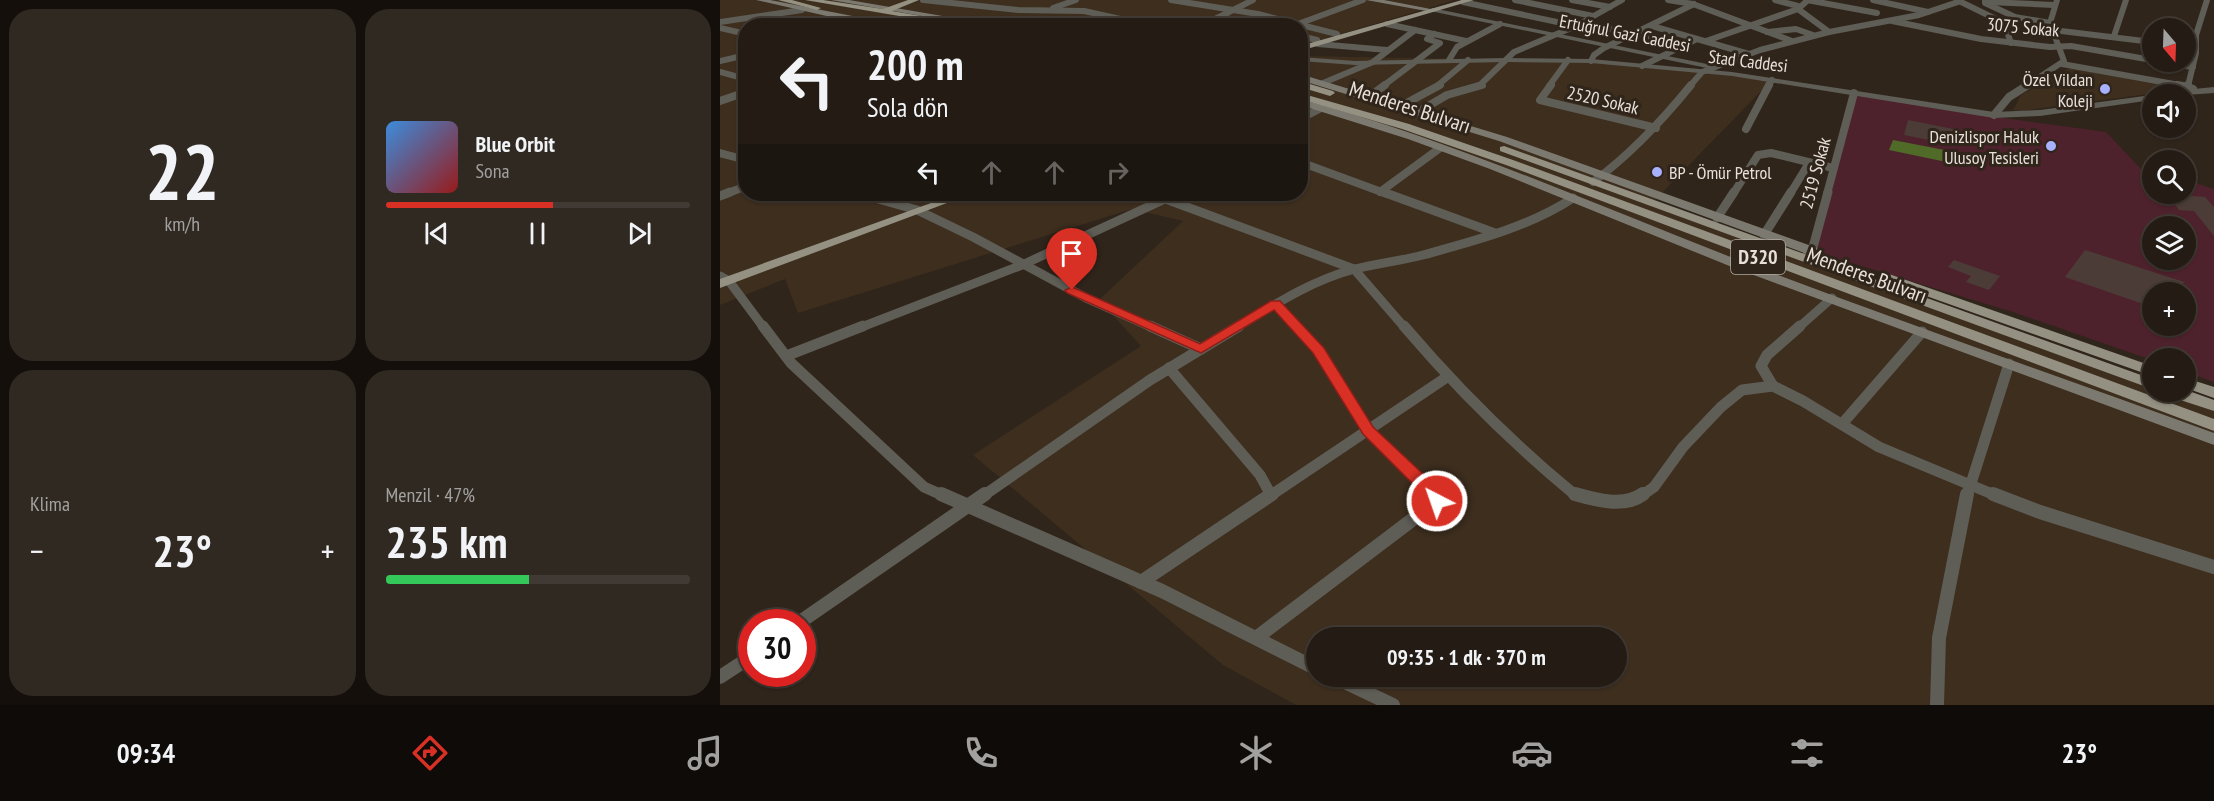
<!DOCTYPE html>
<html lang="tr">
<meta charset="utf-8">
<style>
body{margin:0;font-family:"PT Sans Narrow",sans-serif;background:#302922;color:#f1f3f6;height:100vh;display:flex;flex-direction:column;font-size:22px;white-space:nowrap}
*{box-sizing:border-box;margin:0}
p{font-size:20px;color:#a3a1a0}
.icon{flex:none;width:33px;height:33px;fill:none;stroke:currentColor;stroke-width:2;stroke-linecap:round;stroke-linejoin:round}
.map{position:relative;flex:1;overflow:hidden}
.drawer{display:flex;flex-direction:column;gap:9px;padding:9px;background:#140f0b;width:720px}
.drawer>*{flex:none}
.banner{position:absolute;left:18px;top:18px;width:570px;height:183px;border-radius:24px;box-shadow:0 2px 4px #0004,0 0 0 2px #413a34;background:#241c14;color:#f1f3f6;overflow:hidden}
.needle{width:39px;rotate:161deg}
.tools{position:absolute;left:1422px;top:18px;display:grid;gap:12px}
.tools a{display:grid;place-items:center;width:54px;height:54px;border-radius:50%;background:#241c14;box-shadow:0 2px 4px #0004,0 0 0 2px #413a34;font-size:30px}
.speed{position:absolute;left:18px;top:609px;display:flex;gap:12px;font-size:30px;font-weight:700;text-align:center}
.speed>*{display:grid;place-content:center;width:78px;height:78px;border-radius:50%;background:#241c14;box-shadow:0 2px 4px #0004,0 0 0 2px #413a34;line-height:1}
.speed .limit{border:9px solid #d22;background:#fff;color:#111}
.pin{position:absolute;display:grid;place-items:center;width:51px;height:51px;color:#fff;margin:-62px -26px;border-radius:50% 50% 50% 0;rotate:-45deg;box-shadow:0 0 6px #0007}
.pin .icon{rotate:45deg}
.me{position:absolute;width:66px;margin:-33px;rotate:319deg;stroke-linejoin:round;filter:drop-shadow(0 0 4px #0008)}
.turn{display:flex;align-items:center;gap:21px;height:126px;padding:0 30px;font-size:27px}
.turn .icon{width:78px;height:78px;stroke-width:2.5}
.turn b{display:block;font-size:42px;line-height:51px}
.lanes{display:flex;align-items:center;height:57px;padding:0 30px;background:#0003;justify-content:center;gap:30px;direction:ltr}
.lanes .off{opacity:.35}
.big{font-size:45px;font-weight:700;line-height:1.1}
.drawer .tile{flex:1;display:flex;flex-direction:column;justify-content:center;gap:9px;min-width:0;padding:0 21px;border-radius:24px;background:#302922}
.drawer .dial{align-items:center;gap:0}
.dial b{font-size:78px;line-height:1}
.song{display:flex;align-items:center;gap:18px}
.cover{width:72px;height:72px;border-radius:9px;background:linear-gradient(135deg,hsl(210 70% 55%),hsl(0 70% 35%))}
.played{height:6px;border-radius:3px;background:linear-gradient(90deg,#d93025 55%,#413a34 55%)}
.keys{display:flex;justify-content:space-around;direction:ltr}
.heat{display:flex;justify-content:space-between;align-items:center;font-size:33px;direction:ltr}
.charge{height:9px;border-radius:4px;background:linear-gradient(90deg,#34c759 47%,#413a34 0)}
.drawer .tiles{flex:1;display:grid;gap:9px;grid-template-columns:repeat(2,1fr)}
.trip{position:absolute;left:586px;top:627px;width:321px;height:60px;border-radius:30px;background:#241c14;box-shadow:0 2px 4px #0004,0 0 0 2px #413a34;font-weight:700;line-height:60px;text-align:center}
.dock{display:flex;height:96px;justify-content:space-around;align-items:center;background:#0e0b08;color:#a3a1a0}
.dock .icon{width:42px;height:42px}
.dock .selected{color:#d93025}
.dock b{font-size:27px;color:#f1f3f6}
main{display:flex;flex:1;min-height:0}
.map>svg:first-child{display:block}
</style>
<main>
<section class="drawer">
<div class="tiles">
<div class="tile dial"><b>22</b><p>km/h</p></div>
<div class="tile">
<div class="song"><i class="cover"></i><div><b>Blue Orbit</b><p>Sona</p></div></div>
<div class="played"></div>
<div class="keys"><svg class="icon" aria-label="previous" viewBox="0 0 24 24"><path d="M18 5L8 12l10 7zM5 5v14"/></svg><svg class="icon" aria-label="pause" viewBox="0 0 24 24"><path d="M8 5v14M16 5v14"/></svg><svg class="icon" aria-label="next" viewBox="0 0 24 24"><path d="M6 5l10 7-10 7zM19 5v14"/></svg></div>
</div>
<div class="tile"><p>Klima</p>
<div class="heat"><a>−</a><b class="big">23°</b><a>+</a></div>
</div>
<div class="tile"><p>Menzil · 47%</p><b class="big">235 km</b><div class="charge"></div></div>
</div>
</section>
<div class="map">
<svg width="1494" height="705" viewBox="0 0 1494 705">
<rect width="100%" height="100%" fill="#30251b"/>
<g fill="#3d2e1e" fill-rule="evenodd">
<path d="M0,0H735L581,46L580,26H26V194H580L581,56L871,61L1052,80L932,203L1432,382V392H1458L1494,404V705H576L503,665L253,455L421,346L379,300L463,221L412,209L78,313L65,279L0,305ZM597,638H897V676H597Z"/>
<polygon points="1356,68 1454,86 1458,90 1301,111 1293,110 1301,95 1348,69"/>
</g>
<path fill="#4e222c" fill-rule="evenodd" d="M1134,93L1268,116L1386,132L1421,169L1432,172V194H1466V180L1494,189V382L1466,372V358H1432V360L1293,312L1092,251ZM1432,226H1466V260H1432ZM1432,292H1466V326H1432Z"/>
<polygon fill="#506a28" points="1173,140 1240,153 1236,164 1169,150"/>
<g fill="#4c3c37">
<polygon points="1188,120 1238,130 1235,145 1184,135"/>
<polygon points="1447,194 1485,197 1494,207 1494,236 1474,211 1459,210"/>
<polygon points="1365,250 1464,282 1459,292 1432,292 1432,307 1345,277"/>
<polygon points="1234,260 1254,267 1280,276 1269,290 1246,282 1251,276 1228,267"/>
</g>
<g fill="none" stroke-linecap="round" stroke-linejoin="round">
<g stroke="#5e5d56" stroke-width="6">
<polyline points="203,0 299,10 364,11 432,26"/>
<polyline points="451,0 538,14 617,34"/>
<polyline points="795,0 873,16"/>
<polyline points="852,0 890,7"/>
<polyline points="948,0 973,4 1072,41"/>
<polyline points="1055,0 1078,6"/>
<polyline points="1087,0 1157,13"/>
<polyline points="1153,0 1208,12"/>
<polyline points="1237,0 1284,23 1291,43"/>
<polyline points="1265,0 1265,3 1295,17 1330,23"/>
<polyline points="743,2 856,26"/>
<polyline points="1268,2 1334,5"/>
<polyline points="333,8 356,0"/>
<polyline points="502,17 540,26"/>
<polyline points="1172,21 1261,39 1330,47 1351,46 1432,60"/>
<polyline points="0,22 82,10"/>
<polyline points="861,23 914,34"/>
<polyline points="578,24 643,0"/>
<polyline points="667,24 746,41"/>
<polyline points="125,26 140,21"/>
<polyline points="481,26 533,0"/>
<polyline points="932,26 1029,54"/>
<polyline points="0,28 26,34"/>
<polyline points="1333,30 1432,42"/>
<polyline points="1047,32 1076,29 1093,35"/>
<polyline points="1109,32 1199,15 1238,2"/>
<polyline points="917,33 963,46"/>
<polyline points="580,36 597,40"/>
<polyline points="1394,36 1406,0"/>
<polyline points="986,41 1078,9"/>
<polyline points="598,44 667,50"/>
<polyline points="729,60 737,47 780,24"/>
<polyline points="0,61 26,55"/>
<polyline points="871,61 874,55 884,48 974,4"/>
<polyline points="1439,62 1473,67"/>
<polyline points="1342,64 1465,86"/>
<polyline points="922,66 977,39"/>
<polyline points="0,72 26,79"/>
<polyline points="603,83 653,62 695,30"/>
<polyline points="663,86 720,43 707,39 714,34"/>
<polyline points="717,86 748,60"/>
<polyline points="759,86 794,52 856,26 902,0"/>
<polyline points="829,86 848,60"/>
<polyline points="970,86 982,72 1040,50 1109,32 1078,9 1088,0"/>
<polyline points="1049,86 1052,80"/>
<polyline points="1306,86 1344,61 1330,23 1337,0"/>
<polyline points="1468,86 1476,53 1476,35 1487,0"/>
</g>
<g stroke="#5e5d56" stroke-width="8">
<polyline points="831,85 820,100 936,128"/>
<polyline points="1457,85 1468,87"/>
<polyline points="1468,85 1468,87 1473,89"/>
<polyline points="649,97 665,85"/>
<polyline points="0,101 26,92"/>
<polyline points="681,106 720,85"/>
<polyline points="698,112 727,95 762,85"/>
<polyline points="1274,115 1289,97 1308,85"/>
<polyline points="580,119 601,108"/>
<polyline points="1026,129 1049,85"/>
<polyline points="0,153 26,160"/>
<polyline points="580,162 667,194"/>
<path d="M873,182C911,154 941,122 971,85"/>
<polyline points="660,192 720,148"/>
<polyline points="6,194 26,186"/>
<polyline points="1013,194 1038,155 1051,153 1113,168"/>
<polyline points="1070,194 1089,163"/>
<polyline points="1107,194 1134,93"/>
</g>
<g stroke="#5e5d56" stroke-width="9">
<polyline points="663,192 775,233"/>
<polyline points="141,194 197,210 253,237 368,299 433,328"/>
<polyline points="432,194 634,269 685,328"/>
<polyline points="0,196 10,192"/>
<polyline points="997,218 1014,192"/>
<polyline points="1044,235 1071,192"/>
<polyline points="1086,256 1092,251 1108,192"/>
<polyline points="0,276 9,281 44,328"/>
<polyline points="556,304 578,328"/>
<polyline points="139,328 302,265 445,199"/>
<path d="M516,328C554,305 592,280 635,269C658,263 681,261 703,255C754,241 809,227 853,198"/>
<polyline points="1078,328 1112,298"/>
</g>
<g stroke="#5e5d56" stroke-width="11">
<polyline points="43,326 71,363 204,487 224,496"/>
<polyline points="430,326 481,349"/>
<polyline points="576,326 599,351 648,430 714,496"/>
<path d="M684,326C736,387 792,443 854,494L860,496"/>
<polyline points="66,356 143,326"/>
<polyline points="449,368 540,475 551,495"/>
<polyline points="1053,386 1041,366 1047,355 1080,326"/>
<polyline points="1122,424 1202,332"/>
<polyline points="263,496 430,380 519,326"/>
<polyline points="550,496 727,377"/>
<polyline points="921,496 934,487 963,447 1001,407 1022,390 1053,386 1083,401 1159,447 1277,496"/>
<polyline points="1247,496 1289,364"/>
</g>
<g stroke="#5e5d56" stroke-width="14">
<polyline points="221,494 442,591 597,669"/>
<path d="M855,494C876,500 904,508 923,494"/>
<polyline points="1273,494 1320,512 1494,567"/>
<polyline points="421,582 552,494"/>
<polyline points="80,622 265,494"/>
<polyline points="536,638 717,501 713,494"/>
<polyline points="612,676 673,705"/>
<polyline points="0,677 32,656"/>
<polyline points="1217,705 1219,638 1247,494"/>
</g>
<g fill="#5e5d56" fill-rule="evenodd">
<polygon points="712,8 987,64 991,66 987,68 710,11"/>
<polygon points="580,57 635,61 786,58 871,59 1012,72 1274,112 1320,110 1432,95 1432,100 1320,116 1274,118 1012,76 871,63 786,62 635,65 580,61"/>
<polygon points="1494,87 1494,93 1466,95 1449,94 1453,91"/>
</g>
<g fill="#7c7a70" fill-rule="evenodd">
<polygon points="36,0 50,0 184,26 160,26 124,20"/>
<polygon points="111,0 129,0 281,26 259,26"/>
<polygon points="646,0 664,0 716,10 712,12"/>
<polygon points="580,74 787,137 1097,248 1098,251 1092,255 1087,254 779,141 580,80"/>
<path d="M580,99C732,140 875,205 1021,261C1177,321 1336,375 1494,433V445L1012,267L770,169L688,139L580,105Z"/>
</g>
<g fill="#949183" fill-rule="evenodd">
<polygon points="58,0 72,0 101,8 97,10"/>
<polygon points="85,0 103,0 163,9 188,0 199,0 172,11 260,26 238,26"/>
<polygon points="742,0 754,0 580,51 580,46"/>
<polygon points="580,81 613,91 615,93 610,96 580,87"/>
<polygon points="580,93 689,124 793,160 1494,419 1494,431 786,165 682,129 580,99"/>
<polygon points="784,146 1432,379 1432,389 780,151 780,147"/>
<polygon points="236,194 251,194 0,288 0,279"/>
<polygon points="1169,274 1432,366 1432,376 1164,281 1162,278 1164,275"/>
<polygon points="1466,378 1494,387 1494,398 1466,388"/>
<polygon points="1466,390 1494,400 1494,411 1448,396 1446,392"/>
</g>
</g>
<polygon fill="#d93025" stroke="#8d1f18" stroke-width="1.5" points="352,287 480,344 551,301 560,301 604,348 653,427 718,488 725,501 723,506 717,507 711,506 706,497 643,434 593,353 554,310 481,353 347,293 345,290"/>
<g fill="#a7b1fc" stroke="#30251b" stroke-width="2">
<circle cx="1385" cy="89" r="6"/>
<circle cx="1331" cy="146" r="6"/>
<circle cx="937" cy="172" r="6"/>
</g>
<g text-anchor="middle" dominant-baseline="central" stroke-width="6" stroke-linejoin="round" paint-order="stroke">
<g font-size="18" fill="#e8e1da" stroke="#30251b">
<text transform="translate(1303 27) rotate(5)">3075 Sokak</text>
<text transform="translate(905 33) rotate(11)">Ertuğrul Gazi Caddesi</text>
<text transform="translate(1028 61) rotate(7)">Stad Caddesi</text>
<text transform="translate(883 100) rotate(13)">2520 Sokak</text>
<text transform="translate(1095 173) rotate(-75)">2519 Sokak</text>
</g>
<g font-size="18" fill="#e8e1da" stroke="#30251b" text-anchor="end">
<text x="1373" y="79">Özel Vildan<tspan x="1373" dy="21">Koleji</tspan></text>
<text x="1319" y="136">Denizlispor Haluk<tspan x="1319" dy="21">Ulusoy Tesisleri</tspan></text>
<text x="949" y="172" text-anchor="start">BP - Ömür Petrol</text>
</g>
<rect fill="#30251b" stroke="#b1a9a1" stroke-width="1.5" x="1011" y="240" width="54" height="34" rx="4.5"/>
<g font-size="20" font-weight="bold" fill="#e8e1da">
<text x="1038" y="257">D320</text>
</g>
<g font-size="21" fill="#e8e1da" stroke="#30251b">
<text transform="translate(690 107) rotate(18)">Menderes Bulvarı</text>
<text transform="translate(1147 275) rotate(20)">Menderes Bulvarı</text>
</g>
</g>
</svg>
<div class="tools">
<a><svg class="needle" viewBox="-14 -14 28 28"><path d="M0-13l5 13h-10z" fill="#e53935"/><path d="M0 13l5-13h-10z" fill="#a3a1a0"/></svg></a>
<a><svg class="icon" aria-label="sound" viewBox="0 0 24 24"><path d="M4 9h4l5-4v14l-5-4H4zM17 9q2 3 0 6"/></svg></a>
<a><svg class="icon" aria-label="search" viewBox="0 0 24 24"><circle cx="10" cy="10" r="6"/><path d="M15 15l6 6"/></svg></a>
<a><svg class="icon" aria-label="layers" viewBox="0 0 24 24"><path d="M12 4l9 5-9 5-9-5zM3 14l9 5 9-5"/></svg></a>
<a>+</a>
<a>−</a>
</div>
<div class="speed"><div class="limit">30</div></div>
<div class="pin" style="left:352px;top:290px;background:#d93025"><svg class="icon" aria-label="arrive" viewBox="0 0 24 24"><path d="M6 21V4h12l-3 4 3 4H6"/></svg></div>
<svg class="me" style="left:717px;top:501px" viewBox="-20 -20 40 40"><circle r="17" fill="#d93025" stroke="#fff" stroke-width="3"/><path d="M0-11L8 9 0 5-8 9z" fill="#fff"/></svg>
<div class="trip">09:35 · 1 dk · 370 m</div>
<div class="banner">
<div class="turn"><svg class="icon" aria-label="left" viewBox="0 0 24 24"><path d="M17 20v-9H6M10 6l-5 5 5 5"/></svg><div><b>200 m</b>Sola dön</div></div>
<div class="lanes"><svg class="icon" aria-label="left" viewBox="0 0 24 24"><path d="M17 20v-9H6M10 6l-5 5 5 5"/></svg><svg class="icon off" aria-label="ahead" viewBox="0 0 24 24"><path d="M12 20V5M6 11l6-6 6 6"/></svg><svg class="icon off" aria-label="ahead" viewBox="0 0 24 24"><path d="M12 20V5M6 11l6-6 6 6"/></svg><svg class="icon off" aria-label="right" viewBox="0 0 24 24"><path d="M7 20v-9h11M14 6l5 5-5 5"/></svg></div>
</div>
</div>
</main>
<nav class="dock">
<b>09:34</b>
<svg class="icon selected" aria-label="directions" viewBox="0 0 24 24"><path d="M12 3l9 9-9 9-9-9zM9 14v-3h6M13 9l2 2-2 2"/></svg>
<svg class="icon" aria-label="music" viewBox="0 0 24 24"><path d="M9 18V5l10-2v13"/><circle cx="6" cy="18" r="3"/><circle cx="16" cy="16" r="3"/></svg>
<svg class="icon" aria-label="phone" viewBox="0 0 24 24"><path d="M5 4h4l2 5-3 2q2 4 5 5l2-3 5 2v4C11 20 4 13 5 4z"/></svg>
<svg class="icon" aria-label="climate" viewBox="0 0 24 24"><path d="M12 3v18M4 7l16 10M4 17L20 7"/></svg>
<svg class="icon" aria-label="car" viewBox="0 0 24 24"><path d="M5 17H2v-5l4-1 3-4h7l3 4 3 1v5h-3M9 17h6M6 11h13"/><circle cx="7" cy="17" r="2"/><circle cx="17" cy="17" r="2"/></svg>
<svg class="icon" aria-label="filters" viewBox="0 0 24 24"><path d="M4 7h16M4 17h16"/><circle cx="9" cy="7" r="2"/><circle cx="15" cy="17" r="2"/></svg>
<b>23°</b>
</nav>
